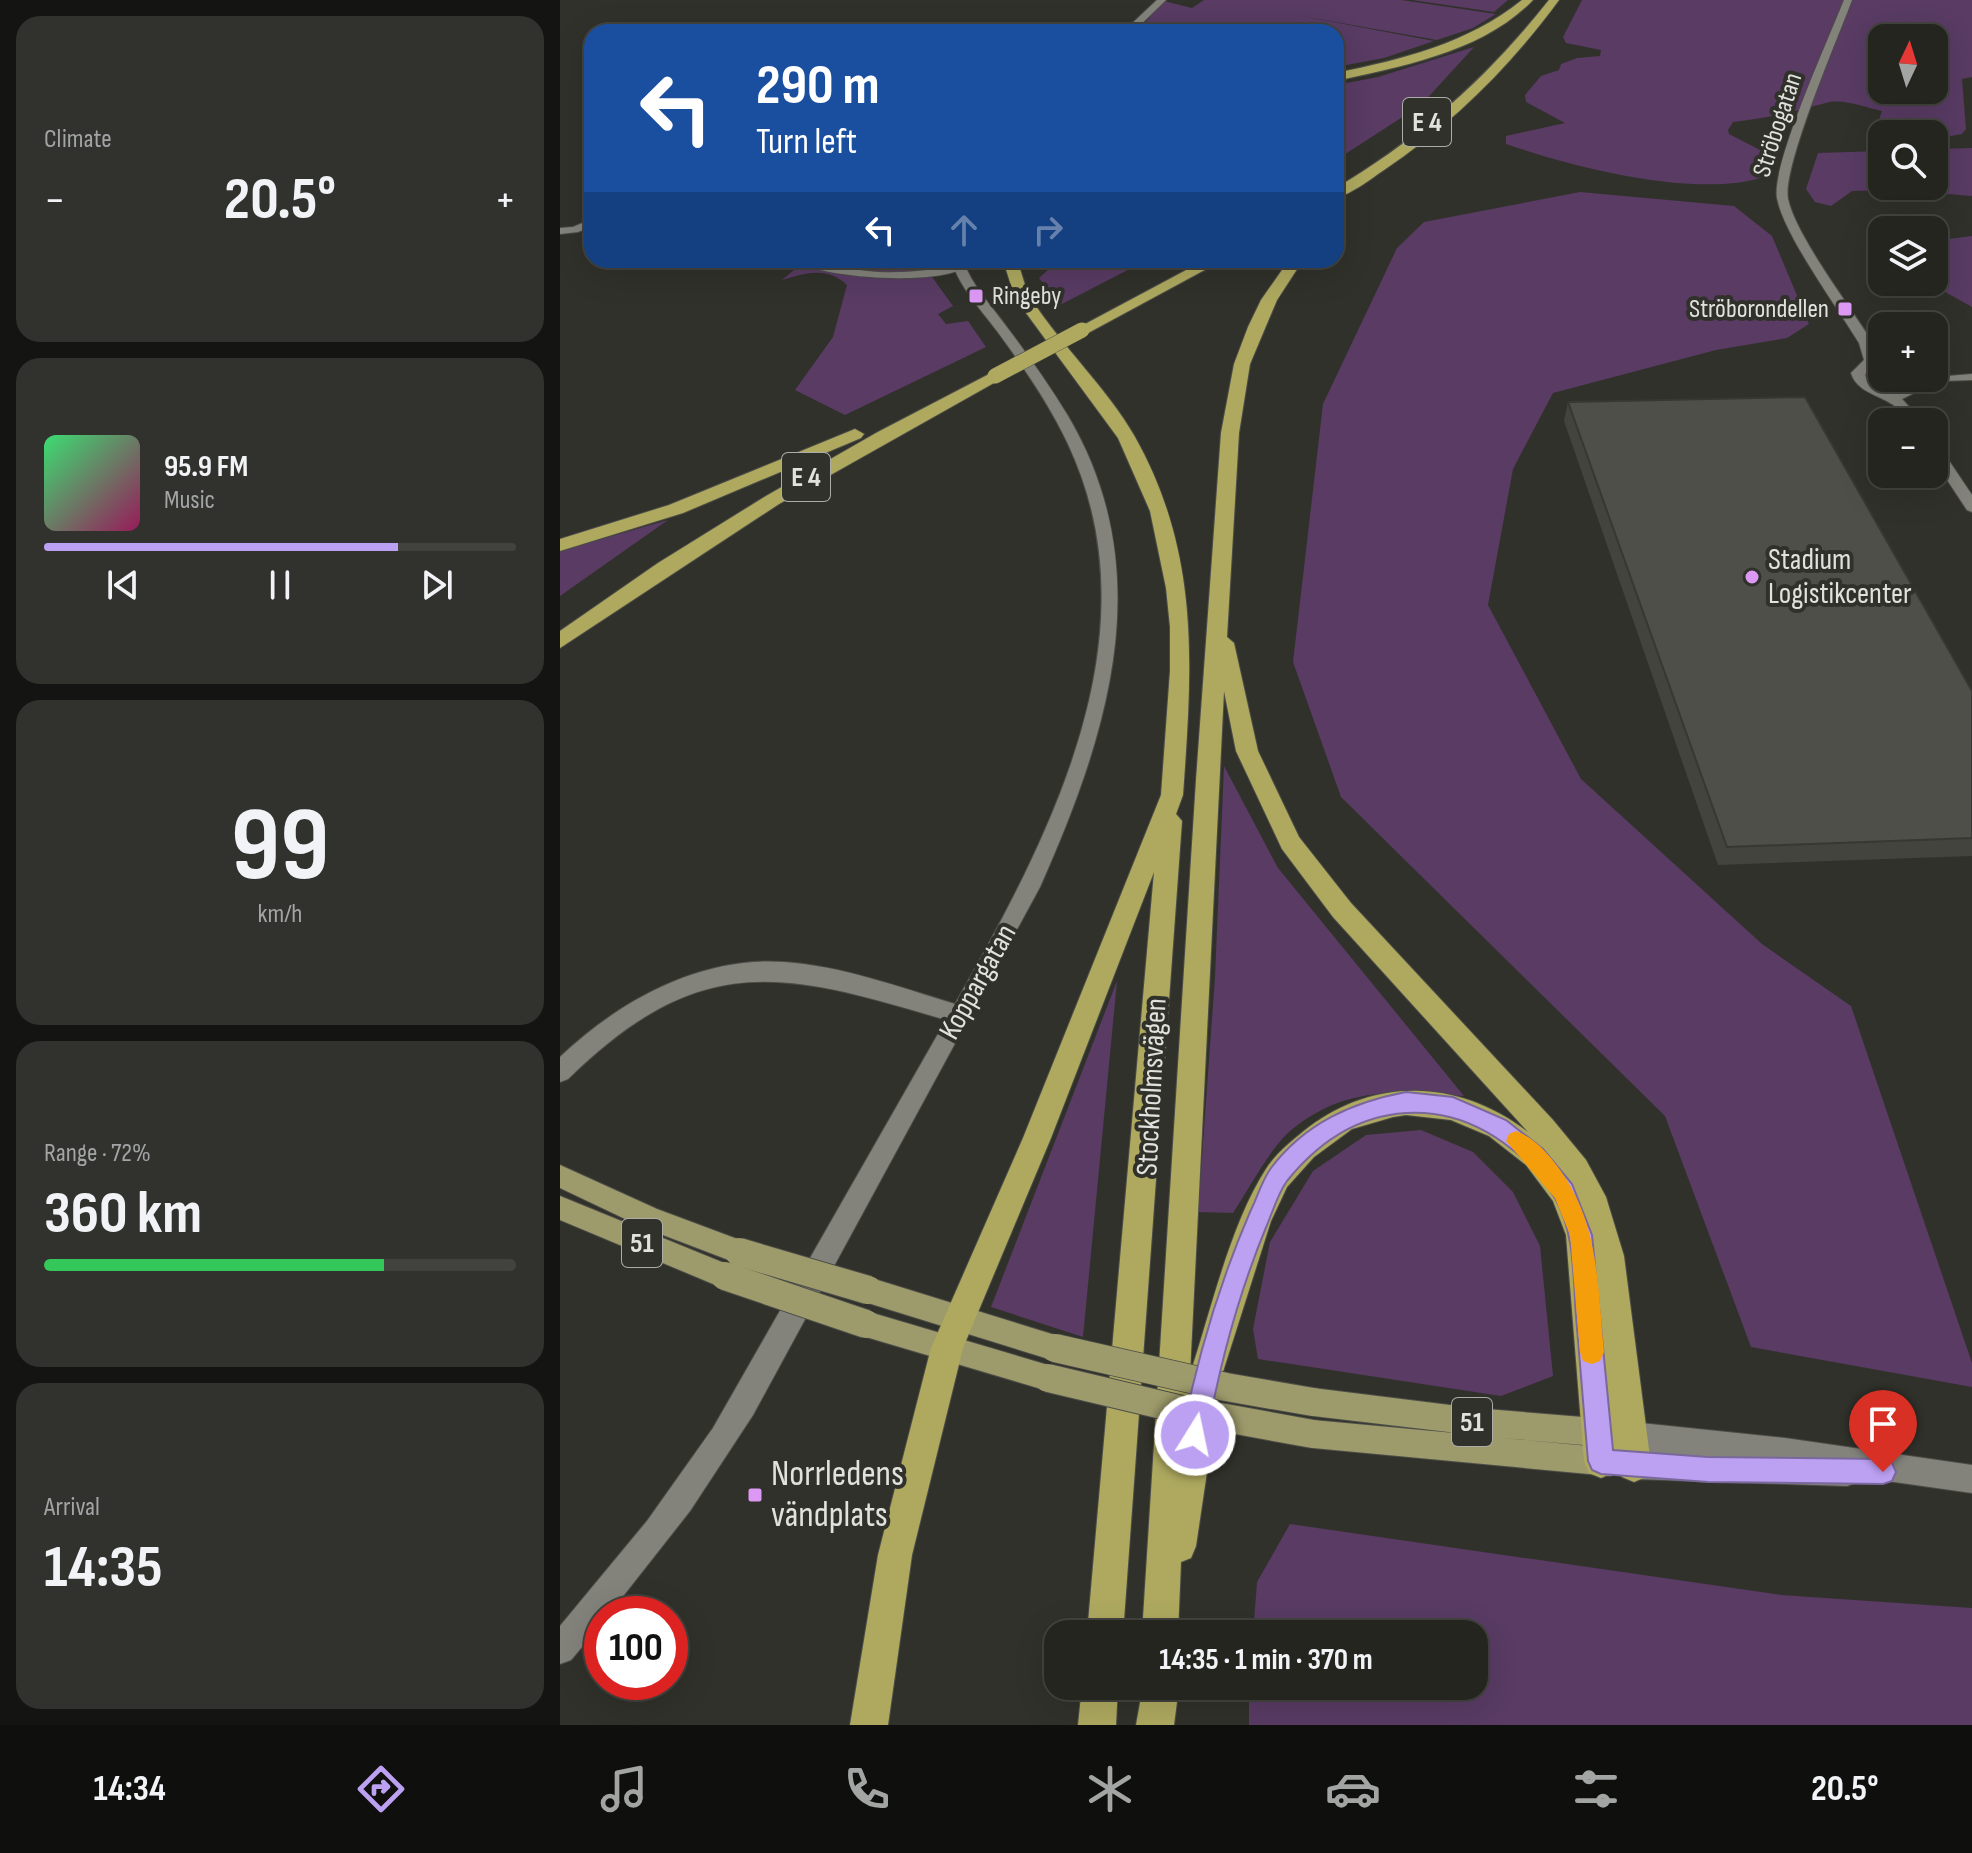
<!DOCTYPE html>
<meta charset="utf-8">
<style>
body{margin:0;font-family:"Sofia Sans Condensed",sans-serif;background:#31312d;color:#f1f3f6;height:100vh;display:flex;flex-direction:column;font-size:30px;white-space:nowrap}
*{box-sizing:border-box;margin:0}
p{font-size:26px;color:#a3a5a5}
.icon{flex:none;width:44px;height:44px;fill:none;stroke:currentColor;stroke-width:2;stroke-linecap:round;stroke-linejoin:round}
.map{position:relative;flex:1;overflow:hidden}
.panel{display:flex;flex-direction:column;gap:16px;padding:16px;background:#141412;width:560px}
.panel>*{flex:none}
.guide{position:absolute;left:24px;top:24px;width:760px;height:244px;border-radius:24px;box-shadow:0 8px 32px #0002,0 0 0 2px #42423e;background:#1a4fa0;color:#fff;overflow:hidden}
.needle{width:52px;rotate:4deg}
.tools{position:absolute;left:1308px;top:24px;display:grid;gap:16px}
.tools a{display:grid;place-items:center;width:80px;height:80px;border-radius:16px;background:#252520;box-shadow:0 8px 32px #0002,0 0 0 2px #42423e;font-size:40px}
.speed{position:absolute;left:24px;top:1596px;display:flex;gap:16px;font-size:40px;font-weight:700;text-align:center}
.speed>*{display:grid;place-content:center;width:104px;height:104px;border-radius:50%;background:#252520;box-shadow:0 8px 32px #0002,0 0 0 2px #42423e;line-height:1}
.speed .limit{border:12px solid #d22;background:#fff;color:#111}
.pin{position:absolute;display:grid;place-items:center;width:68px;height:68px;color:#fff;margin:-82px -34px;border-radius:50% 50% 50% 0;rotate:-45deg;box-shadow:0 0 8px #0007}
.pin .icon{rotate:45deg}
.me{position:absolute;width:88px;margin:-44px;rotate:10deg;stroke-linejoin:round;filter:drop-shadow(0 0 6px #0008)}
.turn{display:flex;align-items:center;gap:28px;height:168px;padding:0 40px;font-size:36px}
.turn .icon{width:104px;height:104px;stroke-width:2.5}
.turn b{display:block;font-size:56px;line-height:68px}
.lanes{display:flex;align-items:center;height:76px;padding:0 40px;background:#0003;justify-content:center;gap:40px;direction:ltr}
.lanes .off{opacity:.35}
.big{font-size:60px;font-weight:700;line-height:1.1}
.panel .widget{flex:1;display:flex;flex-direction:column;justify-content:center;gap:12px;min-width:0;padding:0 28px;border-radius:24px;background:#31312d}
.panel .dial{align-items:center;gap:0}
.dial b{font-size:104px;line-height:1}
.song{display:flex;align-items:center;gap:24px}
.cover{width:96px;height:96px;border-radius:12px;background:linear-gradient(135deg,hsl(140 70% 55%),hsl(330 70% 35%))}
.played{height:8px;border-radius:4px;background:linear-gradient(90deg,#bca0f2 75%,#42423e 75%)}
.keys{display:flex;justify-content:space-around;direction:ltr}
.heat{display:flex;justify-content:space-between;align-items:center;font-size:44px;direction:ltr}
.charge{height:12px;border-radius:6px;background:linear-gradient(90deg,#34c759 72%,#42423e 0)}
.trip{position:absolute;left:484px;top:1620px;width:444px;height:80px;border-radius:24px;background:#252520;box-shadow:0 8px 32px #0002,0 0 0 2px #42423e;font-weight:700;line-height:80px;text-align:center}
.dock{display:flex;height:128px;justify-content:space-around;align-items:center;background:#0f0f0d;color:#a3a5a5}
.dock .icon{width:56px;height:56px}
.dock .active{color:#bca0f2}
.dock b{font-size:36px;color:#f1f3f6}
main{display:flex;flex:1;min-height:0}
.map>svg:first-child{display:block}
</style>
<main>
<section class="panel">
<div class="widget"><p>Climate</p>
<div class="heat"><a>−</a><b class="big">20.5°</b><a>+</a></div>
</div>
<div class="widget">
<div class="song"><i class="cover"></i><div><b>95.9 FM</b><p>Music</p></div></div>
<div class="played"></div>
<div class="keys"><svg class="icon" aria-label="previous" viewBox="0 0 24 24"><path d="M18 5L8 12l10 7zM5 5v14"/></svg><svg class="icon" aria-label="pause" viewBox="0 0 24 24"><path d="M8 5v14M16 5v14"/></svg><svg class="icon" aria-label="next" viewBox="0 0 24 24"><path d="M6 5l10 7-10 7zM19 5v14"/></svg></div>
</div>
<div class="widget dial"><b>99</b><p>km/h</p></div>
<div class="widget"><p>Range · 72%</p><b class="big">360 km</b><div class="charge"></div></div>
<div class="widget"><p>Arrival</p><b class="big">14:35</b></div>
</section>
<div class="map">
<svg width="1412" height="1725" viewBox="0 0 1412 1725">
<rect width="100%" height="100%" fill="#31312b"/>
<g fill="#593b64" fill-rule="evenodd">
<polygon points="644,0 841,0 936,14 913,28 877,40 736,15 874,41 824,58 776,67 776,32 577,32 604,1 632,8"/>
<polygon points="852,0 948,0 934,12"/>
<path d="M1022,0H1412V77L1402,79L1406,129L1402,134L1374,139V134L1322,136L1315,132L1322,111C1306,108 1283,98 1266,103C1235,111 1205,119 1173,122L1168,130L1169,134L1204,152L1207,176C1139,200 1013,167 946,144V136L1005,123L966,102L965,95L981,76L999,70L1001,64L1017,58L1040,56L1041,50L1006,43L1003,37ZM1322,38H1374V90H1322Z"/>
<polygon points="914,47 861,105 776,160 776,85 818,77"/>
<polygon points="1412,148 1412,196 1340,190 1292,191 1271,206 1255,202 1246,189 1258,153 1322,151 1322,186 1374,186 1374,149"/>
<polygon points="1020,192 1174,206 1212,236 1249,324 1227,338 1156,350 993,393 953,469 928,605 1021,779 1202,944 1291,1006 1412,1363 1412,1387 1191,1347 1105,1116 781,797 733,662 763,404 837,248 864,222"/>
<polygon points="1412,236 1412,307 1387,293 1374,280 1374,241"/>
<path d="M246,260H366L367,270L393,306L378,314L386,324L408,321L426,347L285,415L235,390L273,337L287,285C267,266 246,273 222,280Z"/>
<polygon points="499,260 587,260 500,305 479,278"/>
<polygon points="108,520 0,596 0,551"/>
<path d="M664,766L718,868L904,1096C836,1092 785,1085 729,1132C712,1146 687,1192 673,1213L638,1212L655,977Z"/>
<polygon points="557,981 523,1337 431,1307"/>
<polygon points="861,1130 913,1152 953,1192 980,1246 993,1376 941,1396 698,1359 693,1329 710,1242 753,1171 806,1135"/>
<polygon points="730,1524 1221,1595 1412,1608 1412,1725 689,1725 689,1686 914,1686 914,1634 693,1634 697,1582"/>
</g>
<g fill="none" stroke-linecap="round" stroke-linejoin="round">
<defs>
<g id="street">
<polygon points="32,219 32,226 18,232 0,234 0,228 13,227"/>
<path d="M231,260C254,260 276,267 299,270C333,275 366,271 399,265L404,268C373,286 262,278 231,260Z"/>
<polygon points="1412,374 1412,380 1356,382 1351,379"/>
</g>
<g id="secondary">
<polygon points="597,0 606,0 573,32 563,32"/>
<path d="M1284,0H1292C1278,38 1222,167 1228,199C1236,236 1291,308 1313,343L1318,360L1322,361V367L1305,374L1306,378C1320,389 1335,397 1350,385L1349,378H1363L1362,389L1342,399L1363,422H1348C1345,417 1341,411 1336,407C1321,395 1297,393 1291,373L1304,360L1299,343C1278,308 1224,235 1217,198C1211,166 1269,38 1284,0Z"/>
<path d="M391,260H403C412,286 430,304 446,326C468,355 489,385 508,416C600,572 548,734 480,887L193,1415L130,1511L49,1614H42V1623L11,1660L0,1664V1626L87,1521L153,1428L386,1020C223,971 141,949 8,1079L0,1082V1057C59,1001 140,956 224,962C282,966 339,987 395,1004C489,838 598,635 508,444C489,404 463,366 437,331C420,308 400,288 391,260Z"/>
<polygon points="1374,445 1379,446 1412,495 1412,512 1407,510 1374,460"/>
<polygon points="1071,1422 1225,1438 1412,1465 1412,1493 1299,1477 1297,1482 1287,1486 1074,1479 1064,1475 1060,1465 1064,1455 1074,1451 1088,1452 1061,1446 1057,1436 1061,1426"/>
</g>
<g id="primary">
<polygon points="0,1165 97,1209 188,1243 192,1252 188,1261 179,1264 82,1227 0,1188"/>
<polygon points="0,1196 174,1267 178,1276 174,1285 165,1289 0,1220"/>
<polygon points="308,1277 495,1335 504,1339 508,1348 504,1357 495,1361 308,1303 299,1299 295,1290 299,1281"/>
<polygon points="306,1311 488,1365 497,1369 501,1378 497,1387 488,1391 306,1337 297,1333 293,1324 297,1315"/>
<polygon points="753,1388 914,1408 1047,1419 1057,1423 1061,1433 1057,1443 1047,1447 942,1438 1050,1448 1060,1452 1064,1462 1060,1472 1050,1476 753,1448 743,1444 739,1434 743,1424 753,1420 905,1434 753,1416 743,1412 739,1402 743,1392"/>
</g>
<g id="highway">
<path d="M962,0H973C923,52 843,66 776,81V73C843,59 907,44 962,0Z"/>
<path d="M989,0H999C950,67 892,124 824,170C809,180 793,193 776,198V188C860,138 928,77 989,0Z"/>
<path d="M443,260H457C462,273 465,289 472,300C503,348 547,388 575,437C641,555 632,667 623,795L616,814L622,821L563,1634H527L594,872L491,1138L403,1348L352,1555L328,1725H290L318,1555L371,1348L463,1138L601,795L610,671V627L606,588L590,511L558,438L455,298Z"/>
<polygon points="645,260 663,260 528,333 516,333 514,330"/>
<path d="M729,260H743L717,300L690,364L679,433L667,637L674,643L698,751L739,837L791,903L993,1120L1026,1160L1046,1197L1064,1256L1091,1465L1086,1477L1074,1482L1062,1477L1057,1463L1053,1473L1041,1478L1029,1473L1024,1461L1006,1235L993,1201L966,1165L929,1136L891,1120L846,1115L833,1117L792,1129L754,1157L727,1187L711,1221L661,1378L636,1546L631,1558L621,1562L618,1634H582L636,780L661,433L674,364L688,327L701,300ZM664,691L676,751L722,849L773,917L968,1132C900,1080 818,1076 749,1127C734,1139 716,1153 706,1169C670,1225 651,1311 630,1374Z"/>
<polygon points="435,371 441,373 443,376 441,379 219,504 0,648 0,631 98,563 206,496 316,433"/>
<polygon points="295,429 304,434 301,438 123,513 0,551 0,539 109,505"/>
<polygon points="522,1686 558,1686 556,1725 518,1725"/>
<polygon points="583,1686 619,1686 614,1725 576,1725"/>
</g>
</defs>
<use href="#street" stroke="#4d4d48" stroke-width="2"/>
<use href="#secondary" stroke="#4d4d48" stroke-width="2"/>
<use href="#primary" stroke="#4d4d48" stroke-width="2"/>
<use href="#highway" stroke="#4d4d48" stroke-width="2"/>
<use href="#street" fill="#83837c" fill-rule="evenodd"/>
<use href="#secondary" fill="#83837c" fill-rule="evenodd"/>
<use href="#primary" fill="#9d9a6b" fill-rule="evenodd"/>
<use href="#highway" fill="#aea95f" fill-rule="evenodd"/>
<defs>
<g id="primary-bridge">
<polyline points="179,1252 308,1290"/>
<polyline points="165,1276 306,1324"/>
<polyline points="495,1348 666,1387 753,1402"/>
<polyline points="488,1378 627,1411 753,1434"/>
</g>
<polyline id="highway-bridge" points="435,376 522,330"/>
</defs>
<use href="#primary-bridge" stroke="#4d4d48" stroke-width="30" stroke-linecap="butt"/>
<use href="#highway-bridge" stroke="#4d4d48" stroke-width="16" stroke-linecap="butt"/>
<use href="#primary-bridge" stroke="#9d9a6b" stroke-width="28"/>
<use href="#highway-bridge" stroke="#aea95f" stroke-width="15"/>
</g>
<polygon fill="#44443f" points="1008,402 1412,691 1412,856 1158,865 1004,421"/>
<polygon fill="#4f4f49" stroke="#373733" stroke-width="2" points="1245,397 1412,691 1412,838 1167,847 1008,402"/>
<path fill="#bca0f2" stroke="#7a689d" stroke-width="2" d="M846,1092L893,1097L946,1120L983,1149L1012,1184L1032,1235L1053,1450L1148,1457L1323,1459L1332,1463L1336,1472L1332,1481L1323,1484L1148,1482L1041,1474L1032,1470L1028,1461C1024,1413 1020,1365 1016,1316C1013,1277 1015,1233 995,1198C970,1156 922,1120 874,1114C814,1107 765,1134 727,1181C718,1193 713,1211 707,1225C679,1292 660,1363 647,1435L643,1444L635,1447L626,1444L622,1435C637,1358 659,1284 690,1212C697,1198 702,1180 711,1168C745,1123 793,1102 846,1092Z"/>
<path fill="#f59e0b" d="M956,1131C972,1137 984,1149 994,1162C1040,1220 1037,1282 1044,1352L1040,1361L1032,1364L1023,1361L1020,1352L1010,1235L995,1198L946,1141L949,1134Z"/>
<g fill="#dc99f4" stroke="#31312b" stroke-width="3">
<rect x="408" y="288" width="16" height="16" rx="4"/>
<rect x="1277" y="301" width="16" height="16" rx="4"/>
<circle cx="1192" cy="577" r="8"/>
<rect x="187" y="1487" width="16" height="16" rx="4"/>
</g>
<g text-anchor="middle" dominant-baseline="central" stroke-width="8" stroke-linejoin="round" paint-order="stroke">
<g font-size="26" fill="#e1e1dd" stroke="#31312b">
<text transform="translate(1218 125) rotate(-72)">Ströbogatan</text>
</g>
<g font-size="26" fill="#e1e1dd" stroke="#31312b" text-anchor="start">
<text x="432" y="296">Ringeby</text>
<text x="1269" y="309" text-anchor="end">Ströborondellen</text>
</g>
<g fill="#31312b" stroke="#acaca8" stroke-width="2">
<rect x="843" y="98" width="48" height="48" rx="6"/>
<rect x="222" y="453" width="48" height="48" rx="6"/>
<rect x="62" y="1219" width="40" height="48" rx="6"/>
<rect x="892" y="1398" width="40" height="48" rx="6"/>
</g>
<g font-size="28" font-weight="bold" fill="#e1e1dd">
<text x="867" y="122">E 4</text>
<text x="246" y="477">E 4</text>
<text x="82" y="1243">51</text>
<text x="912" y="1422">51</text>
</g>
<g font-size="30" fill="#e1e1dd" stroke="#31312b" text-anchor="start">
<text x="1208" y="560">Stadium<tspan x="1208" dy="34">Logistikcenter</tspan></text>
</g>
<g font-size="30" fill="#e1e1dd" stroke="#31312b">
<text transform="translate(418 982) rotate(-61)">Koppargatan</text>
<text transform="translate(592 1087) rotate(-87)">Stockholmsvägen</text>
</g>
<g font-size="36" fill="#e1e1dd" stroke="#31312b" text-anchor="start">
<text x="211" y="1474">Norrledens<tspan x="211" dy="41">vändplats</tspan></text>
</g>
</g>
</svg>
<div class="tools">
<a><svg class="needle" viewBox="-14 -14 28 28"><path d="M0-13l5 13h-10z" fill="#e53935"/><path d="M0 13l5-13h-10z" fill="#a3a5a5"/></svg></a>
<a><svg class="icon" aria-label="search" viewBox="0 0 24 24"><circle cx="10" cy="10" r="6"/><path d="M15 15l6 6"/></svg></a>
<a><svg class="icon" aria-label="layers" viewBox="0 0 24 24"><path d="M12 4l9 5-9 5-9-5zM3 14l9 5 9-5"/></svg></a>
<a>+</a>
<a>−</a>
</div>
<div class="speed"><div class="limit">100</div></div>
<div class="pin" style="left:1323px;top:1472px;background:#d93025"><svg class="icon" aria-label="arrive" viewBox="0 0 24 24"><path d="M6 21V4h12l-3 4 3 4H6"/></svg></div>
<svg class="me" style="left:635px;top:1435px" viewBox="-20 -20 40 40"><circle r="17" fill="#bca0f2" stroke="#fff" stroke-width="3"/><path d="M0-11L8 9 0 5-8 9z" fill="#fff"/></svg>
<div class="trip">14:35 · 1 min · 370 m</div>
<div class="guide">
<div class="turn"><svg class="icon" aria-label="left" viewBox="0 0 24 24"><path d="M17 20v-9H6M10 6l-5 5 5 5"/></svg><div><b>290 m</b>Turn left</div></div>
<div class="lanes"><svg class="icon" aria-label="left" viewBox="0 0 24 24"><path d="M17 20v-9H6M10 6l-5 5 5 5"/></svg><svg class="icon off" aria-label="ahead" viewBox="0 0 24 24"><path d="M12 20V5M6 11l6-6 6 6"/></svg><svg class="icon off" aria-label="right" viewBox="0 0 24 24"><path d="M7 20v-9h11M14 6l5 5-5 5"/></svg></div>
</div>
</div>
</main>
<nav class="dock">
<b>14:34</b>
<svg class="icon active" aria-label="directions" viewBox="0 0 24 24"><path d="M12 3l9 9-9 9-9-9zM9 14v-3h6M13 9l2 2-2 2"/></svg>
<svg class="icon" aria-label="music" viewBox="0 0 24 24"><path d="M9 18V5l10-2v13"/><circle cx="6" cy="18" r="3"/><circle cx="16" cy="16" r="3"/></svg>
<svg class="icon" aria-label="phone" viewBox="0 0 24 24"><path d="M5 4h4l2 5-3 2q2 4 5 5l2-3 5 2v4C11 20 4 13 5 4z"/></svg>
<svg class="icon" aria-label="climate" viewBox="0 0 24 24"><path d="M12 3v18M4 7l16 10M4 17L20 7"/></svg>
<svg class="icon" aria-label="car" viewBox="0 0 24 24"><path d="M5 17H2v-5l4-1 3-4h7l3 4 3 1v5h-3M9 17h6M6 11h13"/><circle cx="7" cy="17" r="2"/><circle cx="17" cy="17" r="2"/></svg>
<svg class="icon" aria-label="filters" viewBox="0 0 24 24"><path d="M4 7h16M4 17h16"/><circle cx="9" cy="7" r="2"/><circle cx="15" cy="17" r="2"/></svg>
<b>20.5°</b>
</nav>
